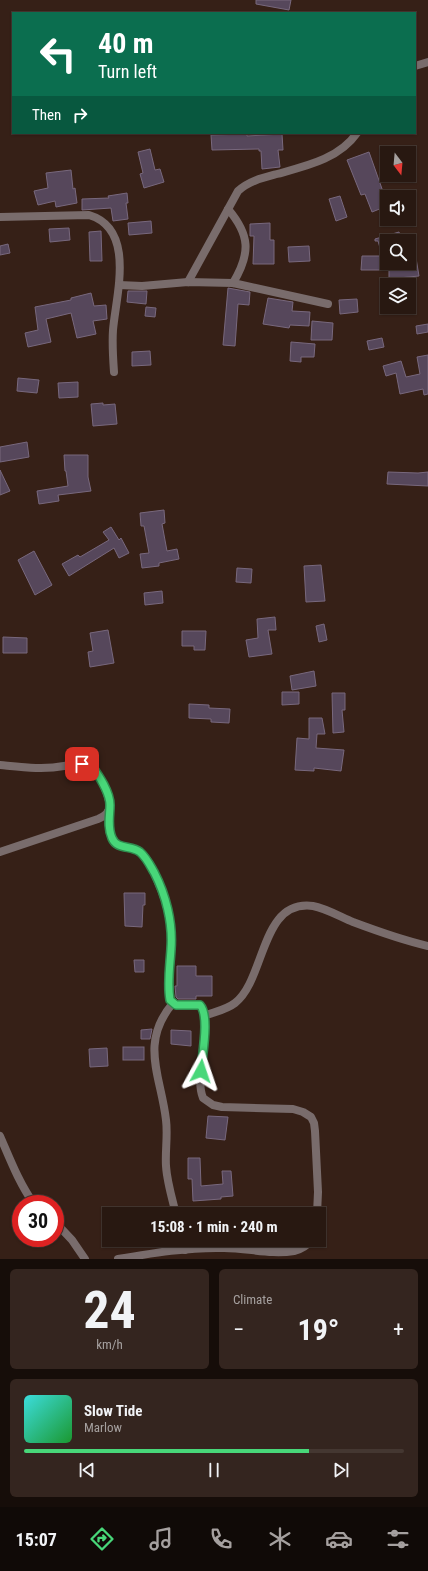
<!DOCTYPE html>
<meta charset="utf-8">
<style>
body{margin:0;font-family:"Roboto Condensed",sans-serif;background:#34251f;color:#f1f3f6;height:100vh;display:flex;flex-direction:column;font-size:15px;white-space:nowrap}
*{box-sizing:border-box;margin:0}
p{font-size:13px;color:#a5a09f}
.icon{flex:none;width:22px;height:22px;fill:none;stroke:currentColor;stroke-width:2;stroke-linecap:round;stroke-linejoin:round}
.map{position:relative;height:1259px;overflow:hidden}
.drawer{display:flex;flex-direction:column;gap:10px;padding:10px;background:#160d09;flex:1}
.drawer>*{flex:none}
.guide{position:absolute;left:12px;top:12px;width:404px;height:122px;border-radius:0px;box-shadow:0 1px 3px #0004,0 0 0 1px #443731;background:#0b6e4f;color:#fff;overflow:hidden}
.needle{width:26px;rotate:164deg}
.buttons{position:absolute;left:380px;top:146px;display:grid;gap:8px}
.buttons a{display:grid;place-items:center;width:36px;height:36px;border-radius:0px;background:#281811;box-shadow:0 1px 3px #0004,0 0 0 1px #443731;font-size:20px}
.speed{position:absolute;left:12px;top:1195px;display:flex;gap:8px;font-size:20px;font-weight:700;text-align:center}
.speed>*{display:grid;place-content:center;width:52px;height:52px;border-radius:50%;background:#281811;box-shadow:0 1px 3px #0004,0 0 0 1px #443731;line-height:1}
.speed .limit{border:6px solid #d22;background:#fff;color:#111}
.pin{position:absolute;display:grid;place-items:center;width:34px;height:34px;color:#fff;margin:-17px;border-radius:8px;box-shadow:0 2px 6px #0006}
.me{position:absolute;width:44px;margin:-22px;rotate:5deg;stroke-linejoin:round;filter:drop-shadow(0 0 3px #0008)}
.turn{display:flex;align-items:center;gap:14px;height:84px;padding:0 20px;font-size:18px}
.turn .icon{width:52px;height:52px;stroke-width:2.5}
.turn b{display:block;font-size:28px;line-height:34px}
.then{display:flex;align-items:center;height:38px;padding:0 20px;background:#0003;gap:8px;font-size:15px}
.big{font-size:30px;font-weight:700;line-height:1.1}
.drawer .widget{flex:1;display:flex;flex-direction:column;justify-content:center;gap:6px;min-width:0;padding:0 14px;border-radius:6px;background:#34251f}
.drawer .dial{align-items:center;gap:0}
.dial b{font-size:52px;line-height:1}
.song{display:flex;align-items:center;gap:12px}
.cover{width:48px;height:48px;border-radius:6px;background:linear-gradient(135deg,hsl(180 70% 55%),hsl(130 70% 35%))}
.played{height:4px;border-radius:2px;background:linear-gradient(90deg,#48d779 75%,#443731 75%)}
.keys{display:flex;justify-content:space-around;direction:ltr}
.heat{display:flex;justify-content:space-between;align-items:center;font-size:22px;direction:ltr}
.drawer .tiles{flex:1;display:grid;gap:10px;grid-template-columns:1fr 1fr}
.widget:last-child{grid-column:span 2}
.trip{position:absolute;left:102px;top:1207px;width:224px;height:40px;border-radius:0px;background:#281811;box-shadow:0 1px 3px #0004,0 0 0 1px #443731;font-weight:700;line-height:40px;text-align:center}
.tab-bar{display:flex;height:64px;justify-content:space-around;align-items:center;background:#100a07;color:#a5a09f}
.tab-bar .icon{width:28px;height:28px}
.tab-bar .current{color:#48d779}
.tab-bar b{font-size:18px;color:#f1f3f6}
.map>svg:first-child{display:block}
</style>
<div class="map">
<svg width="428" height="1259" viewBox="0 0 428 1259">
<rect width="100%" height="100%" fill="#362017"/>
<g fill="#56475b" stroke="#78687d">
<polygon points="256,0 291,0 289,10 256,4"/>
<polygon points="247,134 247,136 282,134 283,150 278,150 280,167 262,169 261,151 259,151 259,149 212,150 211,135"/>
<polygon points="150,149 155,170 160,169 164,182 144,188 140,174 143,173 138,152"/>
<polygon points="369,152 387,203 387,206 372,212 365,194 361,195 347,160"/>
<polygon points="71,170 73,189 75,188 77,203 56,207 55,201 38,205 34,191 48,188 46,173"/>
<polygon points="127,193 128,203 126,203 128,219 113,221 111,208 82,210 82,199 109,198 108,196"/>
<polygon points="340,196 347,217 336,221 329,199"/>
<polygon points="151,221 152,233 129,235 128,223"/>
<polygon points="270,223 270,240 274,240 274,264 253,264 254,236 250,236 250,224"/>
<polygon points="69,228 70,240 50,242 49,229"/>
<polygon points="101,231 102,261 90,261 89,232"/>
<polygon points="399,232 402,241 387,241 387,265 385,265 378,241 375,241 375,239"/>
<polygon points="8,244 10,253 0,255 0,246"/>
<polygon points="309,246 310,261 289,262 288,247"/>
<polygon points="362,256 382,256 382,270 361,270"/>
<polygon points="416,258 419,276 398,278 398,281 389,281 389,269 400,268 399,263 409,263 409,259"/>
<polygon points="228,288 250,292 249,305 238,304 235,346 223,345"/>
<polygon points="128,291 147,291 146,304 127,302"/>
<polygon points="91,293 94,306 106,305 107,319 93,321 96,334 77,338 71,313 46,319 51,342 28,347 25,333 38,330 35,307 71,300 71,298"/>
<polygon points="268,298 293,302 292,311 310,312 309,326 290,325 289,328 263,324"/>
<polygon points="357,299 358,312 340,314 339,300"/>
<polygon points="146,307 156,308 155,317 145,316"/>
<polygon points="312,321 333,323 332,340 311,340"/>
<polygon points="428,324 428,332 417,334 416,326"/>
<polygon points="382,338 384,347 369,350 367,341"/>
<polygon points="291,342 315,344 314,357 301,357 301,362 290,361"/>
<polygon points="150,351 151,365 132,366 132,352"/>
<polygon points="428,355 428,394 424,395 423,389 400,394 396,373 386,376 383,366 401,361 406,377 420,374 417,357"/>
<polygon points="18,378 39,380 37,393 17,391"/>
<polygon points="78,382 78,397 59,398 58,383"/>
<polygon points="103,403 103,405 115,404 117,424 93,426 91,404"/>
<polygon points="27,442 29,457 0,462 0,447"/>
<polygon points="64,455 88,455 88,477 91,491 58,495 59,501 39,504 37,491 68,486 66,471 65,471"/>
<polygon points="0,470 10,491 0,495"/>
<polygon points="388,472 418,473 428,472 428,486 387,484"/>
<polygon points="164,510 165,523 162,524 167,551 177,549 179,559 159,563 159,566 142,568 140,554 149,553 144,526 141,526 140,513"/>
<polygon points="111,527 119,540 121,538 129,553 119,558 114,548 69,576 62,564 78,555 80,557 109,540 103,532"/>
<polygon points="34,551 52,585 35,595 18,560"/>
<polygon points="321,565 325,601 306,602 304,566"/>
<polygon points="237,568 252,569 251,583 236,582"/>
<polygon points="162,591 163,603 145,605 144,593"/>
<polygon points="275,617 276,630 268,630 272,654 249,657 246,640 258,638 257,619"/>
<polygon points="324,624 327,640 319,642 316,626"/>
<polygon points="108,630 114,663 90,667 88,652 93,651 90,633"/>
<polygon points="182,631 206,631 205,650 194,650 194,646 182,646"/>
<polygon points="3,637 27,638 27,653 3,653"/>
<polygon points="314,671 316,686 292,690 290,676"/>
<polygon points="282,692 299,692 299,704 282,705"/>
<polygon points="332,693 345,693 345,710 342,710 344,732 333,733"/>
<polygon points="189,704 209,705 209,708 230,709 229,723 211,722 211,719 189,718"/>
<polygon points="309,718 322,718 325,734 317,734 316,748 344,750 341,771 314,768 314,771 295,770 297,738 309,739"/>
<polygon points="124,893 145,893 145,905 143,905 142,927 125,926"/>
<polygon points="134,960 144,960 144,972 135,972"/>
<polygon points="177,966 196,966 196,976 212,976 212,996 196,996 196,999 178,999 176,997 175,986 177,986"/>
<polygon points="152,1029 150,1039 141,1039 141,1030"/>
<polygon points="171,1030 191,1031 191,1046 171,1044"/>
<rect x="123" y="1047" width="21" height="13"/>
<polygon points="107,1048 108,1066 90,1067 89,1049"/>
<polygon points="208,1116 228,1117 225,1140 206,1138"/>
<polygon points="188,1158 200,1158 201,1186 223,1184 222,1171 231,1171 233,1196 221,1197 221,1199 193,1201 192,1179 188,1179"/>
</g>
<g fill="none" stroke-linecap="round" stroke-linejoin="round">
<g stroke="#796c6c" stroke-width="8">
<polyline points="415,66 428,62"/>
<path d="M228,209C250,235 251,253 233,283"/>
<path d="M0,217L89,215C136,229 116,295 113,330C112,344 113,358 114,372"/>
<path d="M188,282L238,191C249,181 262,178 277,174C306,166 339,159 357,133"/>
<polyline points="119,285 142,286 188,282 233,283 328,304"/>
<path d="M0,765C21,767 43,770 64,766C72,765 84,761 91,766C98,770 107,792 109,801C112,810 106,816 98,819L0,852"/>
<path d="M108,812C109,822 108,834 114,842C118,848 127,846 134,849C146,854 153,868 157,880C164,896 171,914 171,933C172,956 166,977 171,1000L176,1005H200C214,1021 193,1074 203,1098L213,1105L222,1107L293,1109L303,1112L311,1117L314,1123L315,1131L318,1192L317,1214"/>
<path d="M173,1003C139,1043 161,1076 166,1120C168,1135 165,1151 166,1166C167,1182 172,1198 176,1214"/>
<path d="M204,1016C214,1012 226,1010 235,1003C266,979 260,899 313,906C325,908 341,917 353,922C377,931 402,940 428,946"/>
<path d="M0,1136C10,1159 19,1183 34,1204"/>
<polyline points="55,1222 72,1240 85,1259"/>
<polyline points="183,1240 185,1250"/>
<path d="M118,1259C153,1253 189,1247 224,1248C248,1248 271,1255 294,1251C302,1249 307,1246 311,1240"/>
</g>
</g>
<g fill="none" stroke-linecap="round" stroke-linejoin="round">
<defs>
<path id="route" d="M82,764L92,766C99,776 110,792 110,805C110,815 107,827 112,838C117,850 131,845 140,852C146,857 150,865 154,872C166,895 173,923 171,949C170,966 167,983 170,1000L176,1005H200C210,1016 202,1055 201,1071"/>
</defs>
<use href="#route" stroke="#2f8c4f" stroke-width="10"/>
<use href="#route" stroke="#48d779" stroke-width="7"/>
</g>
</svg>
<div class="buttons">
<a><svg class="needle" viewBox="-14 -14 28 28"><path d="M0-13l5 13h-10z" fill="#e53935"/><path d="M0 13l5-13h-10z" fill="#a5a09f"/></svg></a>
<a><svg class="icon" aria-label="sound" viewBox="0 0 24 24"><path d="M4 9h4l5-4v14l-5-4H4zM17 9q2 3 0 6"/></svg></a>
<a><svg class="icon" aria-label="search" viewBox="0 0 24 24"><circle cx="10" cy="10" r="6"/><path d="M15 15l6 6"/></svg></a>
<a><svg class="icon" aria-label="layers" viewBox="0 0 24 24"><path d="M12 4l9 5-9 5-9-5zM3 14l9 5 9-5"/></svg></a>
</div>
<div class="speed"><div class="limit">30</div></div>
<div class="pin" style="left:82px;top:764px;background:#d93025"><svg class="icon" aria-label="arrive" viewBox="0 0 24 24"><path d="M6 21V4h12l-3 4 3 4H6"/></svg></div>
<svg class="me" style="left:201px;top:1071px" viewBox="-20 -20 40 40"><path d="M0-17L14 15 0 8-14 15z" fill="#48d779" stroke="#fff" stroke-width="4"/></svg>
<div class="trip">15:08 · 1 min · 240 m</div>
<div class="guide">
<div class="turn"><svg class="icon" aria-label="left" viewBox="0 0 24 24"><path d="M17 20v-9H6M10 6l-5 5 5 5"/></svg><div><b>40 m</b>Turn left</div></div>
<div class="then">Then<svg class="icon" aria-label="right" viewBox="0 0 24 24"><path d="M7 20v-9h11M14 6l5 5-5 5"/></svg></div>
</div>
</div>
<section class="drawer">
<div class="tiles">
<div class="widget dial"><b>24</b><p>km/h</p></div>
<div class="widget"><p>Climate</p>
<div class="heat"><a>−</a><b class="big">19°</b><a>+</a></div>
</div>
<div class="widget">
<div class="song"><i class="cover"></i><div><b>Slow Tide</b><p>Marlow</p></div></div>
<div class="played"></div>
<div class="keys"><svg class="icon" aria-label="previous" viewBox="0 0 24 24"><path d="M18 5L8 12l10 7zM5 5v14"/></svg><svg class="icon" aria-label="pause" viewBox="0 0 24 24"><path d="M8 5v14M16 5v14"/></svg><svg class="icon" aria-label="next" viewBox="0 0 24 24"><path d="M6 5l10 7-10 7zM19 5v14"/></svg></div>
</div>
</div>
</section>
<nav class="tab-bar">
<b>15:07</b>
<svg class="icon current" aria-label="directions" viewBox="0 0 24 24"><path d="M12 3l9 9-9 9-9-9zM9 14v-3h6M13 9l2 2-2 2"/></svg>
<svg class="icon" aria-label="music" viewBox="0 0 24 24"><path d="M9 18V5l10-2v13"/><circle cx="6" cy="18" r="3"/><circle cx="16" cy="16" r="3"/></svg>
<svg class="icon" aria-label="phone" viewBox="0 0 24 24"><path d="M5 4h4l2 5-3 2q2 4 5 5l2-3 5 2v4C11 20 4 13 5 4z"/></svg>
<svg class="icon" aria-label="climate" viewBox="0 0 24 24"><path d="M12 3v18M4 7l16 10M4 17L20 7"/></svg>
<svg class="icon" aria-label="car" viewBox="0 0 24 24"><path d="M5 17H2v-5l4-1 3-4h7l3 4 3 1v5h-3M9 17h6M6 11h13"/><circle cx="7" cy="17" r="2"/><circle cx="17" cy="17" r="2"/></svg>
<svg class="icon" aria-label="filters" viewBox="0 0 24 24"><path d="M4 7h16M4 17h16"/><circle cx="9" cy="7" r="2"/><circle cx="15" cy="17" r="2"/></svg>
</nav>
